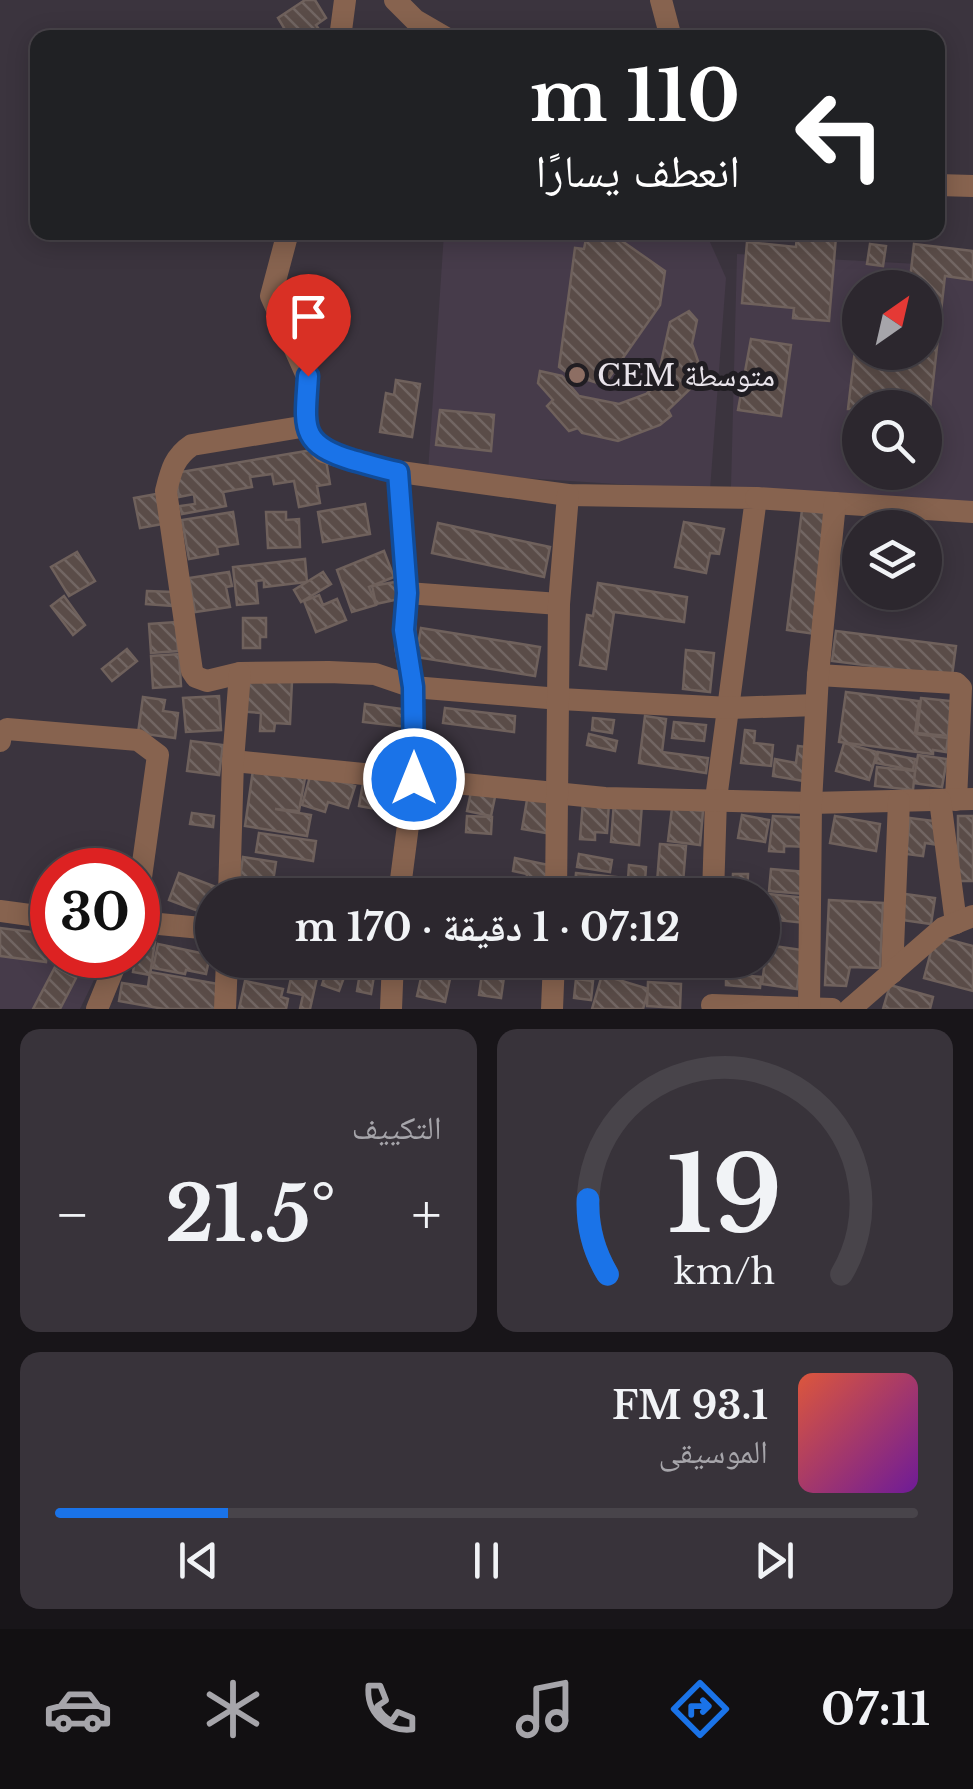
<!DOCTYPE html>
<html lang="ar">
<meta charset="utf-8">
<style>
body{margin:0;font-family:"Libre Baskerville","Noto Naskh Arabic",serif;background:#38333a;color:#f1f3f6;direction:rtl;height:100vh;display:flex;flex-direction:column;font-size:38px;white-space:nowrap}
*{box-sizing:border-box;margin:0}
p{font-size:32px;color:#a6a5aa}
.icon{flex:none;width:55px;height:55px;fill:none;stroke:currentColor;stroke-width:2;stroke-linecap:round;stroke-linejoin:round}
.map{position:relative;height:1009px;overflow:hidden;direction:ltr}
.panel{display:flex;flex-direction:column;gap:20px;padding:20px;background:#181519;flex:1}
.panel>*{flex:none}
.banner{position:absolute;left:30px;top:30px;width:915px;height:210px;border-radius:20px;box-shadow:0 5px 25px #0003,0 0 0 2px #48444a;direction:rtl;background:#202124;color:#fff;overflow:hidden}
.needle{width:65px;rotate:34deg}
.fabs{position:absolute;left:842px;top:270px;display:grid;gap:20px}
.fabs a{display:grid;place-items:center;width:100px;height:100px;border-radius:50%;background:#2c272e;box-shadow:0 5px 25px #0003,0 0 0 2px #48444a;font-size:50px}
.speed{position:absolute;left:30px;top:848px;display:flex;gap:20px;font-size:50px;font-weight:700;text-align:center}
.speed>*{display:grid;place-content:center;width:130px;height:130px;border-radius:50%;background:#2c272e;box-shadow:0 5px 25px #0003,0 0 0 2px #48444a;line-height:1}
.speed .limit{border:15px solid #d22;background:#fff;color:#111}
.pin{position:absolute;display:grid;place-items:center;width:85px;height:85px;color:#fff;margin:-102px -42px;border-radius:50% 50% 50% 0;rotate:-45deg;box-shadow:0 0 10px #0007}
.pin .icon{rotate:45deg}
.me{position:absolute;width:110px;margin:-55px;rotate:0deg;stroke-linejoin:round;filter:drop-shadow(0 0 8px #0008)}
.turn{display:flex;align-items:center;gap:35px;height:210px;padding:0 40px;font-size:45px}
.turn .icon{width:130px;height:130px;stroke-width:2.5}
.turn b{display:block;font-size:70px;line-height:85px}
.big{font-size:75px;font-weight:700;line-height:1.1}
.panel .widget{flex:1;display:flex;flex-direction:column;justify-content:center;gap:15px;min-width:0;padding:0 35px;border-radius:20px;background:#38333a}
.panel .dial{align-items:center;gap:0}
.dial svg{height:260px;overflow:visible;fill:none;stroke:#48444a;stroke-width:7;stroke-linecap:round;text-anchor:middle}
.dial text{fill:#f1f3f6;stroke:none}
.song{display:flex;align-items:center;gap:30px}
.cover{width:120px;height:120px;border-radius:15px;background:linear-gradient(135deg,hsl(10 70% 55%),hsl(280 70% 35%))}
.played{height:10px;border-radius:5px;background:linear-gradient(90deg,#1a73e8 20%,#48444a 20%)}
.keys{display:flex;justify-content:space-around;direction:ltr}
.heat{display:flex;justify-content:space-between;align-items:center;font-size:55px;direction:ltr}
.panel .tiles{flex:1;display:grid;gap:20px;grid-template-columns:1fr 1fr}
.widget:last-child{grid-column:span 2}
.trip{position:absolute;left:195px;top:878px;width:585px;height:100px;border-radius:50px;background:#2c272e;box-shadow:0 5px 25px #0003,0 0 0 2px #48444a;font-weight:700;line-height:100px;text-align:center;direction:rtl}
.tabs{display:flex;height:160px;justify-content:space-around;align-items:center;background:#121012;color:#a6a5aa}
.tabs .icon{width:70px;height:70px}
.tabs .on{color:#1a73e8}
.tabs b{font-size:45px;color:#f1f3f6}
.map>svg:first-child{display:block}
</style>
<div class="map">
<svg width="973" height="1009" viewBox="0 0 973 1009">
<defs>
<pattern id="building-back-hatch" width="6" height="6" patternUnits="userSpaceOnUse" patternTransform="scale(2.5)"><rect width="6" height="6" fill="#5a4c48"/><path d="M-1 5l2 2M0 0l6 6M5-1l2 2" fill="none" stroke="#726663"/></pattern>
</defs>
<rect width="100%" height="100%" fill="#3b343e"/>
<g fill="#463b4a" fill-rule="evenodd">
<polygon points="444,233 706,233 726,278 710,490 428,472"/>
<path d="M737,254L973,267V507L731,487ZM860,288H925V352H860ZM860,408H925V472H860Z"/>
<polygon points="0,943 52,947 52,955 106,955 80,1009 0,1009"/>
</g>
<g fill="url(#building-back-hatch)" stroke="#6f615c" stroke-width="2.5">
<polygon points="305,0 315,0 326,18 316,25 322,34 316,38 290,38 278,18"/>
<polygon points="587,234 619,239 665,271 660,305 604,385 569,374 559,367 575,248 584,249"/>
<polygon points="797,234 836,237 829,321 793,318 794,308 742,303 747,242 796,247"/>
<polygon points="870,244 886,246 883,266 867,264"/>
<polygon points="914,244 973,251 973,280 945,276 929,418 925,418 925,408 848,409 855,350 921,358 925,352 925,288 909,288"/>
<polygon points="689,311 697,320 692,344 698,361 693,386 668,410 671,416 660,425 618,441 582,433 578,428 569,431 547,406 553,400 538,383 540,371 562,376 579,396 619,404 646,394 656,386 670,322"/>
<polygon points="751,339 791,345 781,416 738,410"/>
<polygon points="396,380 420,384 412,437 380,432 386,393 394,395"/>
<polygon points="440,410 494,415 491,451 436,445"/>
<polygon points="324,448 330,484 317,486 320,503 299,507 294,481 274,484 272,474 250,477 252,487 223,492 226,506 182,514 180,506 195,504 194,494 179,497 175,473"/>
<polygon points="162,493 168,523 140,528 134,498"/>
<polygon points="365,504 370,534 323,542 318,512"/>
<polygon points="802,510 831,514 816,634 787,630"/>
<polygon points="233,512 238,544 217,547 218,554 189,559 182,520"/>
<polygon points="266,512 286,512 286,520 299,519 300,547 268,548"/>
<polygon points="684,522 724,529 719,554 710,553 706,573 675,567"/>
<polygon points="438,523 550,547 544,577 432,553"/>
<polygon points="384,551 394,577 369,587 376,605 352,612 337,570"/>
<polygon points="77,552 95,581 69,596 51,567"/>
<polygon points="305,559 307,582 264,587 264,580 256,581 258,603 237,605 233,567"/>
<polygon points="229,572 232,586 226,587 230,607 195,612 189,578"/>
<polygon points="323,572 331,584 301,602 294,590"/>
<polygon points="395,582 399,599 376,604 372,586"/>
<polygon points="598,583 687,597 684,622 614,612 606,669 580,665 587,615 593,616"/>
<polygon points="147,591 173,592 172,606 146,604"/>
<polygon points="319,595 323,605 337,599 346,620 316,632 304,601"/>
<polygon points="64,596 85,625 73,635 51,606"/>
<polygon points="243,618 266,618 266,637 260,637 260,648 243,648"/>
<polygon points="176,622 178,651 151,653 149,624"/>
<polygon points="421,628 540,647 535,676 416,657"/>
<polygon points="836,631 956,646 952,676 832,661"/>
<polygon points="127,649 137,661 112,681 102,669"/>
<polygon points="686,650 714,653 710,692 683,689"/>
<polygon points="179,654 181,686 153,688 151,656"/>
<polygon points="239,678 292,681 290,724 275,723 274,731 260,731 261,713 237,711"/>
<polygon points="846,692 919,701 915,734 948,738 946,752 933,750 933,754 839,742"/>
<polygon points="219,696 221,730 186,732 183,698"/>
<polygon points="143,697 165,700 163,711 178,713 175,738 138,733"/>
<polygon points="921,698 951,701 948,736 917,733"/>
<polygon points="365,704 410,710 408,727 363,722"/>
<polygon points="445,708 515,716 514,732 443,723"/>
<polygon points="645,716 666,719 662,752 708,758 706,773 639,763"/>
<polygon points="593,718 614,720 612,733 592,730"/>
<polygon points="674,722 706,725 704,741 672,738"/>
<polygon points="745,730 755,731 754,743 773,745 771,766 741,763"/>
<polygon points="589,734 617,741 615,751 587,745"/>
<polygon points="191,741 223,745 219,775 187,771"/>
<polygon points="844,743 877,752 869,780 836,771"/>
<polygon points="798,746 816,748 810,782 773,776 775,759 796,763"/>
<polygon points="878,752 915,759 913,770 876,763"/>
<polygon points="918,755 947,759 942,787 913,783"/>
<polygon points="877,767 915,771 913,790 875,786"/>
<polygon points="253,770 305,778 299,811 275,809 311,815 307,836 245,826"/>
<polygon points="311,773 355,786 348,808 328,802 325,812 302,805"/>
<polygon points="384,782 411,785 408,814 381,812"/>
<polygon points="363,783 380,786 376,809 359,806"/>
<polygon points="471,792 495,797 491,816 467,811"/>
<polygon points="528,794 556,799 552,834 522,829"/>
<polygon points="583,801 609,803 607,833 595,832 595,840 580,839"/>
<polygon points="614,802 642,804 639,845 611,842"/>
<polygon points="672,808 703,811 700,845 668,841"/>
<polygon points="192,813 214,816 213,827 190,824"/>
<polygon points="742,815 769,820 765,842 738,838"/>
<polygon points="467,816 492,817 491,834 466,832"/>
<polygon points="773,816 810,818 809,847 784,846 784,852 769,851"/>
<polygon points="835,816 880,824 876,851 830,843"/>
<rect x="958" y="816" width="15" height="65"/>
<polygon points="910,818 942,822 939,845 925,843 923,856 906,854"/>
<polygon points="259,833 316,841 313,861 256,852"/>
<polygon points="660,844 686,846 682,895 656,895"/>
<polygon points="579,854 612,860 610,872 577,867"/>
<polygon points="243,857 276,862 272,888 239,883"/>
<polygon points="515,858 553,866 548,890 525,886 527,874 513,871"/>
<polygon points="629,865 646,867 644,895 627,894"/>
<polygon points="771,869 806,872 805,894 769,891"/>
<polygon points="179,873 216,887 206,914 169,900"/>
<polygon points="576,873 617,877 615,895 574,895"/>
<polygon points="733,874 748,874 747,895 732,895"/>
<polygon points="351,882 389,889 388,895 349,895"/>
<polygon points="769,894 807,898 805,923 766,919"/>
<polygon points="905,894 935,898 931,924 902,920"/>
<polygon points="829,900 883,903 880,968 850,967 846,986 825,985"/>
<polygon points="0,928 49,934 46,962 0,956"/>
<polygon points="935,936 973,946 973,991 924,978"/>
<polygon points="138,939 155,942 150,975 133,972"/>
<polygon points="158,944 210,955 206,974 186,970 185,974 153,968"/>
<polygon points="767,945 802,950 797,989 762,984"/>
<polygon points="304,960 321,960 310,1009 300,1009 303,995 288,992 292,973 301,975"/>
<polygon points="425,960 453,965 445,1002 417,996"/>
<polygon points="328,966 346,972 339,991 322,985"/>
<polygon points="55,967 76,978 60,1009 33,1009"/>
<polygon points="361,967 375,970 371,994 357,991"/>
<polygon points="483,967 505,970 501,998 479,995"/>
<polygon points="150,972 224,985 220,1009 164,1009 119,1001 122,983 148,987"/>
<polygon points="726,974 761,977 760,988 726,985"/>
<polygon points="602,975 649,989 643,1009 592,1009"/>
<polygon points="576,979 593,981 591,1000 574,998"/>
<polygon points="245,981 283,989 281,997 288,999 286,1009 239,1009"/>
<polygon points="648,982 681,984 680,1008 647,1006"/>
<polygon points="890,985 933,997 930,1009 883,1009"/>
</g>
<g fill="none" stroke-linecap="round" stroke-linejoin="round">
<g stroke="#87634f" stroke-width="22">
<polyline points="395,0 415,20 446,38"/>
<polyline points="661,0 671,38"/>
<polyline points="340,38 345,0"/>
<polyline points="938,185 973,186"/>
<polyline points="288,232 271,296 307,376 307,426 313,440 323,452 386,470 568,495 756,498 716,799 713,895"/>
<path d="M307,426L192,445C174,457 171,471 166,491L192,671L196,677L207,681L240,673L329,672L375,674L413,687L560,699L730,708L816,705"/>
<polyline points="398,471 407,593 405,647 413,687 414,779 399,895"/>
<polyline points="756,498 973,512"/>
<polyline points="407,593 559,604"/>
<polyline points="818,675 956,683 961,688 956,800"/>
<polyline points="0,741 1,734 7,729 138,740 158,755 138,899"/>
<polyline points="233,761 605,798 811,803 973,799"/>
<polyline points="940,800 956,923"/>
<polyline points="229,895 233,761 240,673"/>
<polyline points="556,895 559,604 568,495"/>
<polyline points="0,911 52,918"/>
<polyline points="138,922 212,929"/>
<polyline points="607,960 711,968"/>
<polyline points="892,973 899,801"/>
<polyline points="712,1005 832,1009"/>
<polyline points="809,1008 811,803 818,675 835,503"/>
<polyline points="97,1009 119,955"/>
<polyline points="225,1009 227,960"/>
<polyline points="391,1009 393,960"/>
<polyline points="552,1009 554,960"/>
<polyline points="850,1009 943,928 973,916"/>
</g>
</g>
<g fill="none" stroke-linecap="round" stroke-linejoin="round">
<defs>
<path id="route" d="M308,376C305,426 298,444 352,460C367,464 382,469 398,472L407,593L404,630L413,687L414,779"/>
</defs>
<use href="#route" stroke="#114b97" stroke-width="25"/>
<use href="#route" stroke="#1a73e8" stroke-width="18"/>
</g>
<circle fill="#8d6e63" stroke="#201d22" stroke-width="4" cx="577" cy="375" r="10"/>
<g text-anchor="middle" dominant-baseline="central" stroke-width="10" stroke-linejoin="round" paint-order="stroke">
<g font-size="30" fill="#e9e4eb" stroke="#201d22" text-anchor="start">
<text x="597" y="375">CEM متوسطة</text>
</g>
</g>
</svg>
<div class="fabs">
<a><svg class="needle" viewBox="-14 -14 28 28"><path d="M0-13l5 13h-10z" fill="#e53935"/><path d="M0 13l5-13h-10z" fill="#a6a5aa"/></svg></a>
<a><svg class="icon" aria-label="search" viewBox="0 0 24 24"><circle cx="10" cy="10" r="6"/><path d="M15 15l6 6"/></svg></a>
<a><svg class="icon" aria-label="layers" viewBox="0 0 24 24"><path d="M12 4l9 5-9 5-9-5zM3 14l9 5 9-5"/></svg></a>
</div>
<div class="speed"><div class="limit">30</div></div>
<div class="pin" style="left:308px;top:376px;background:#d93025"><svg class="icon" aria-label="arrive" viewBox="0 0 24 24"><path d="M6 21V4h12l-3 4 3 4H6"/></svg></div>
<svg class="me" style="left:414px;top:779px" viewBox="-20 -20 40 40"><circle r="17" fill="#1a73e8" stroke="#fff" stroke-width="3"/><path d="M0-11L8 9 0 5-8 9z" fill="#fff"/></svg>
<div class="trip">07:12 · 1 دقيقة · 170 m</div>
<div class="banner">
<div class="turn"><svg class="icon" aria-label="left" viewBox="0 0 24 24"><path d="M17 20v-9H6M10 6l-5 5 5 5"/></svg><div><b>110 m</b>انعطف يسارًا</div></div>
</div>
</div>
<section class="panel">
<div class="tiles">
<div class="widget dial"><svg viewBox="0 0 100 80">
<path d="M14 69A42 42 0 1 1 86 69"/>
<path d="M14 69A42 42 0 0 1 8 46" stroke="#1a73e8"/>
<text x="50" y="56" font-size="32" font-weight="700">19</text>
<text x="50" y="72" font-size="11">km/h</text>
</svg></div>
<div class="widget"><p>التكييف</p>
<div class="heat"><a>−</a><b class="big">21.5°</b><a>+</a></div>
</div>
<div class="widget">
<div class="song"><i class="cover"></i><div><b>93.1 FM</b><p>الموسيقى</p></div></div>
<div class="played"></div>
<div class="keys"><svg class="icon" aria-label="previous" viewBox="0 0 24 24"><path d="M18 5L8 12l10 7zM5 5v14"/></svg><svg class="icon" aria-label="pause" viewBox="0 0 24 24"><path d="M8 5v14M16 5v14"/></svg><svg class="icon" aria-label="next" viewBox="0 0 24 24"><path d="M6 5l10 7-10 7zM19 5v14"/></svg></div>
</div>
</div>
</section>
<nav class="tabs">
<b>07:11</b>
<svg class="icon on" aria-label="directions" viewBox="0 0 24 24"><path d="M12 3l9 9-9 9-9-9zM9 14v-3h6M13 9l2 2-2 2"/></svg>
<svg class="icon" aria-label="music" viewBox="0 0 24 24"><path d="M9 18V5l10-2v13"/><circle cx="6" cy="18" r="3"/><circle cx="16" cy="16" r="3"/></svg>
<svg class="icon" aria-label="phone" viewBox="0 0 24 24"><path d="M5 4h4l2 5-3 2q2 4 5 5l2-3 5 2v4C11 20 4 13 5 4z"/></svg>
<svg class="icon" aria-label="climate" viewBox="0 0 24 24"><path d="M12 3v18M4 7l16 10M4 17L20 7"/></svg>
<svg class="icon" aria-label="car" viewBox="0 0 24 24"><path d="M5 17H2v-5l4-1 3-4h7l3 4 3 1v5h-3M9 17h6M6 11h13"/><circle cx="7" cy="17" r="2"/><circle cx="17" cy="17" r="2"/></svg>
</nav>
